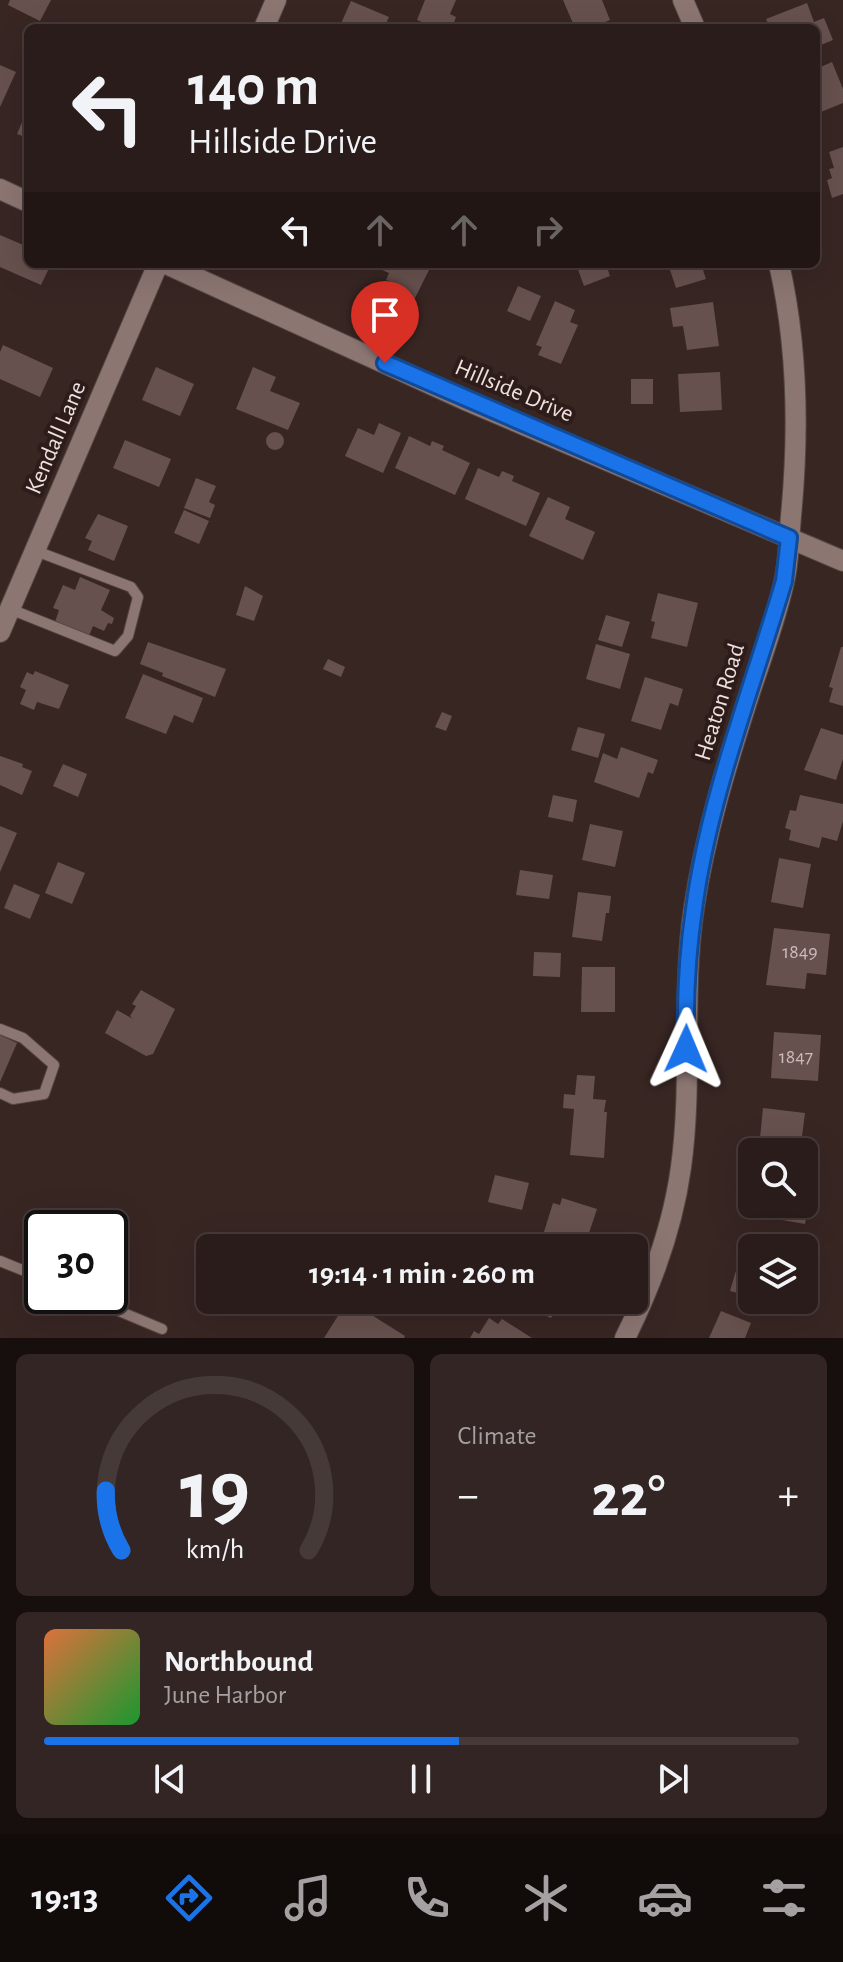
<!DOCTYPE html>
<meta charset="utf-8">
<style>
body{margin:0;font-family:"Alegreya Sans",sans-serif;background:#322523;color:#f1f3f6;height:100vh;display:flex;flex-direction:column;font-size:30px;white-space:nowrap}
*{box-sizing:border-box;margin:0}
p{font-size:26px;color:#a5a1a2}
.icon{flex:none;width:44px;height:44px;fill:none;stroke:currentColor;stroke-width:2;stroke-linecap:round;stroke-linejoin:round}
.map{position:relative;height:1338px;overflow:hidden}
.sheet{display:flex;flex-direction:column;gap:16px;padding:16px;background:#170f0e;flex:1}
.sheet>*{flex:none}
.hud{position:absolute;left:24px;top:24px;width:796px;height:244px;border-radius:12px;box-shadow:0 8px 32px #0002,0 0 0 2px #463a39;background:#2a1c1a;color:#f1f3f6;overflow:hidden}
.buttons{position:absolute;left:738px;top:1138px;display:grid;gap:16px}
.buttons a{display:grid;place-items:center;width:80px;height:80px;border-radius:12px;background:#2a1c1a;box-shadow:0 8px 32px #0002,0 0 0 2px #463a39;font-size:40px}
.speed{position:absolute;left:24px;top:1210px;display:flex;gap:16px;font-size:40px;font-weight:700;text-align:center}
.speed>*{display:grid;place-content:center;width:104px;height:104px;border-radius:50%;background:#2a1c1a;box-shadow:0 8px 32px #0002,0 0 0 2px #463a39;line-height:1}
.speed .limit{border:4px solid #111;border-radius:12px;background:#fff;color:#111}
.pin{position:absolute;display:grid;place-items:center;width:68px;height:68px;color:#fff;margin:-82px -34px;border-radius:50% 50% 50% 0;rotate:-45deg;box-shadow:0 0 8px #0007}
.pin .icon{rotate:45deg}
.me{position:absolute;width:88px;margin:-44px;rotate:1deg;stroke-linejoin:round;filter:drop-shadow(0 0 6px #0008)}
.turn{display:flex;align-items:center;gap:28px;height:168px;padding:0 32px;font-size:36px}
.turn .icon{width:104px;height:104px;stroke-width:2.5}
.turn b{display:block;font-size:56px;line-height:68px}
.lanes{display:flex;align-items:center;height:76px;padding:0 32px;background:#0003;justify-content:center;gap:40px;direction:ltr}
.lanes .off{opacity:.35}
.big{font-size:60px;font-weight:700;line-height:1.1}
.sheet .widget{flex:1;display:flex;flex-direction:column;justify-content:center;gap:12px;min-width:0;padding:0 28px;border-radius:12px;background:#322523}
.sheet .dial{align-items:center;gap:0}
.dial svg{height:208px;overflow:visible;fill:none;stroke:#463a39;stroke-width:7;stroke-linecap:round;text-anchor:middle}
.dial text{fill:#f1f3f6;stroke:none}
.song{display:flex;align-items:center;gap:24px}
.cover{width:96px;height:96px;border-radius:12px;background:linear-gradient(135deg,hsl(20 70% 55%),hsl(130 70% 35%))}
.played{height:8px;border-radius:4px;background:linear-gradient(90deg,#1a73e8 55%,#463a39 55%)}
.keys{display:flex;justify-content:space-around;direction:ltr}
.heat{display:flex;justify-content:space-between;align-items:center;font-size:44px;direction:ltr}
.sheet .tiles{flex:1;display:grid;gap:16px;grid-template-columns:1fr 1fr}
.widget:last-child{grid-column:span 2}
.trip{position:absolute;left:196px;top:1234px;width:452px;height:80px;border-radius:12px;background:#2a1c1a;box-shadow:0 8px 32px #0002,0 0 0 2px #463a39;font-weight:700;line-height:80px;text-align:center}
.dock{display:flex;height:128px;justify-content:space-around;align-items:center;background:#110b0a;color:#a5a1a2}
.dock .icon{width:56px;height:56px}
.dock .active{color:#1a73e8}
.dock b{font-size:36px;color:#f1f3f6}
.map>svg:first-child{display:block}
</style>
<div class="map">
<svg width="843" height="1338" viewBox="0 0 843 1338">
<rect width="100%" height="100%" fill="#382623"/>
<g fill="#67514e">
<polygon points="10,0 51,0 40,21 8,5"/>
<polygon points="425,0 456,0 450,14 456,17 452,28 443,25 442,28 436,28 417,20"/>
<polygon points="563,0 602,0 610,20 591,28 575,28"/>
<polygon points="351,1 389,17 384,28 339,28"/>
<polygon points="807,3 814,22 824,18 833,40 816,47 816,28 770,28 766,19"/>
<polygon points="832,62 843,89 843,103 816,114 816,69"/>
<polygon points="0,65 16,72 0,107"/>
<polygon points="28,108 28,138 17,134"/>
<polygon points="843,147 843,194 832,198 827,180 832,178 829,169 834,168 829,152"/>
<polygon points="0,235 28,247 28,264 51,264 41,285 0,267"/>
<polygon points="383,264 432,264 414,300 396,292 399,285 386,280 389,273 380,269"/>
<polygon points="576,264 606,264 610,276 584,286"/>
<polygon points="668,264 701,264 706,279 676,288"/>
<polygon points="518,286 541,296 530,321 507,311"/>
<polygon points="555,301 575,310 570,322 578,325 561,364 538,355 542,347 536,345"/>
<polygon points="713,302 719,346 687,350 683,326 673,327 670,308"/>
<polygon points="3,345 53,368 40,397 0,379 0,352"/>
<polygon points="156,367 194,384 180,416 142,400"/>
<polygon points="253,367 276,377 270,391 300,403 288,430 236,409"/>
<polygon points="720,372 722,410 680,412 678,374"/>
<rect x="631" y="379" width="22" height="25"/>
<polygon points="379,423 401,433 383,473 345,456 358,428 374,435"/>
<circle cx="275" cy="441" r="9"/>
<polygon points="409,436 430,446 432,441 444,446 442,450 470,463 455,495 395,468"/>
<polygon points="125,440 171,459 159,487 113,468"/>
<polygon points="478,468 499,477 502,471 514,476 512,481 540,493 526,526 465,499"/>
<polygon points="196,478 216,486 209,502 215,505 210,518 184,508"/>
<polygon points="548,497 570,507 565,519 595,532 583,560 529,536"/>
<polygon points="184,510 209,521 199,544 174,533"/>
<polygon points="98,514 128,526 114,561 88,550 92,541 85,538"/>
<polygon points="80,577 110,590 101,610 114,618 112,624 108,623 104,631 93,626 89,636 55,622 59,610 53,608 63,585 75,590"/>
<polygon points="245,586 263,596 254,621 236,615"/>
<polygon points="658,593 698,603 687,647 651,638 655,622 651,621"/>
<polygon points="606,615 630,622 622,647 598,640"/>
<polygon points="148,642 226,669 215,697 162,676 163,673 140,664"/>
<polygon points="596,644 630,654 620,689 586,679"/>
<polygon points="841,647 843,647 843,706 829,702 833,688 829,687"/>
<polygon points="328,659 345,667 341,677 323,669"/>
<polygon points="35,671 69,685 59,709 37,702 34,710 20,704 26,690 20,687 27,672 33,675"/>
<polygon points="143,674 203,698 193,723 174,715 166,734 125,718"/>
<polygon points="645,677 683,689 678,706 670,703 661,730 631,721"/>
<polygon points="442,712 452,716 446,731 435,727"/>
<polygon points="578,727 605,734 598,758 571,750"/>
<polygon points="821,728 843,735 843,759 836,780 804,770"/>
<polygon points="621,747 658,760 653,774 648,772 639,798 594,782 603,753 617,759"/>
<polygon points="0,756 23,764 22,767 32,771 22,795 0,785"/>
<polygon points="63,764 87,774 78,797 53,786"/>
<polygon points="553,795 577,800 573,822 548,817"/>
<polygon points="800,795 843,804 843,821 837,841 822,837 819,848 789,840 791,830 785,828 790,810 796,811"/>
<polygon points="590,824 623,831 615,867 582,860"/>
<polygon points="0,826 17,833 0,872"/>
<polygon points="779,858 811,864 803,908 771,902"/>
<polygon points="58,862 85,873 72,904 45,893"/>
<polygon points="520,870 553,875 549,899 516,895"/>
<polygon points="14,884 40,895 30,919 4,908"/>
<polygon points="578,892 611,896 609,913 606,913 602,941 572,937"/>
<polygon points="774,928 830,934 826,975 807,973 805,989 766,985"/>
<polygon points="534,952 561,953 560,977 533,976"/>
<polygon points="582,967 615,967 615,1012 581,1012"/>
<polygon points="141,990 175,1009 153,1054 146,1056 105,1033 117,1010 133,1019 130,1016 136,1006 132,1004"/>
<polygon points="774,1032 821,1035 818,1081 771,1078"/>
<polygon points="0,1035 17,1043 0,1082"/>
<polygon points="577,1075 595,1076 593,1099 606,1100 604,1112 607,1112 604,1158 570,1155 574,1109 563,1108 564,1094 575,1095"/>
<polygon points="763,1108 805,1113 800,1152 753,1152 755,1137 760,1138"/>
<polygon points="495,1175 529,1183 522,1210 488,1202"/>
<polygon points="750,1197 752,1204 789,1204 808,1207 805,1224 747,1214"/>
<polygon points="562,1198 597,1209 584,1248 543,1235 553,1203 560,1205"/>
<polygon points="743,1247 752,1250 752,1297 730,1291"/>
<polygon points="348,1300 405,1336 404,1338 324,1338"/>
<polygon points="513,1300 569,1300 565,1307 558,1303 551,1318"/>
<polygon points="721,1311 751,1323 745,1338 709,1338"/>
<polygon points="489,1318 498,1324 502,1319 532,1338 470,1338 474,1331 479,1334"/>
</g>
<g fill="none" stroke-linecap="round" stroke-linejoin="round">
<defs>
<g id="service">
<polyline points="10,609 115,651 128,636 138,597 131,587 36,551"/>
<polyline points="0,1029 23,1038 54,1065 44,1094 13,1099 0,1093"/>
<polyline points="0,1261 42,1278"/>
<polyline points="83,1296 162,1329"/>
</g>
<g id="minor">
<polyline points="683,0 695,28"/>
<polyline points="264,28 276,0"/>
<polyline points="0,189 28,202"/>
<polyline points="166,264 465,400 843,561"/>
<polyline points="0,632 158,264"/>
<path d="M625,1338C652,1284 673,1226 681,1167C693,1081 681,994 694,908C705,834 727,763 750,692C762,656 776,619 784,582C789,561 789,538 791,516C799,432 798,347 779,264"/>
</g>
</defs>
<use href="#service" stroke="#554543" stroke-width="12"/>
<use href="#minor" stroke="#554543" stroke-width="22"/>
<use href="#service" stroke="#8c7672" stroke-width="10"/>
<use href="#minor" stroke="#8c7672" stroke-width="20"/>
</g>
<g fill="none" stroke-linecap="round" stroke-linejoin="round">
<defs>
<path id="route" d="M385,363L789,538L784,581C752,689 709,797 694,909C687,956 685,1002 686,1049"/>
</defs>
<use href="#route" stroke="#114b97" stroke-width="20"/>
<use href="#route" stroke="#1a73e8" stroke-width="14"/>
</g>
<g text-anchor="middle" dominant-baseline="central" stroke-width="8" stroke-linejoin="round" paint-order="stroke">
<g font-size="20" fill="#ccbcba">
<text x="800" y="952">1849</text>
<text x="796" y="1057">1847</text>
</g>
<g font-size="24" fill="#ede0de" stroke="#2e1c1a">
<text transform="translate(514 391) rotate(23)">Hillside Drive</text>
<text transform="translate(56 438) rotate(-67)">Kendall Lane</text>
<text transform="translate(720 702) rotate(-73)">Heaton Road</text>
</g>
</g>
</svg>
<div class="buttons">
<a><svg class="icon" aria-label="search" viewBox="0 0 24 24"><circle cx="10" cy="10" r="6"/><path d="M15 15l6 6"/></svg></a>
<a><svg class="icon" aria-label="layers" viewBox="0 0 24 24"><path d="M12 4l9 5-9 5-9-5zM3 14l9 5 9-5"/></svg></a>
</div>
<div class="speed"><div class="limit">30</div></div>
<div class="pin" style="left:385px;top:363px;background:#d93025"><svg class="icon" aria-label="arrive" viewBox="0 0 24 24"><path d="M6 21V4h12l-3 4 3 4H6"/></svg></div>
<svg class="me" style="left:686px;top:1049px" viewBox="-20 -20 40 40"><path d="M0-17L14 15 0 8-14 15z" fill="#1a73e8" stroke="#fff" stroke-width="4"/></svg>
<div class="trip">19:14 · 1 min · 260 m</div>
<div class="hud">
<div class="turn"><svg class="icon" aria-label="left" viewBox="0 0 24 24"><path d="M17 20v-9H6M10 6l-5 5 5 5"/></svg><div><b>140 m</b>Hillside Drive</div></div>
<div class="lanes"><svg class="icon" aria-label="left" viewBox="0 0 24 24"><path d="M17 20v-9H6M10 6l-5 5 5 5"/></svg><svg class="icon off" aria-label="ahead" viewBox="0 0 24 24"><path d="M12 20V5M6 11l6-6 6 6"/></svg><svg class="icon off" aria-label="ahead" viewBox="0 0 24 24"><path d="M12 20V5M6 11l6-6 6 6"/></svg><svg class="icon off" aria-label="right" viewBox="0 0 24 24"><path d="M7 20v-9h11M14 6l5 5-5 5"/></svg></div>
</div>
</div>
<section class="sheet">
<div class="tiles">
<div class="widget dial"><svg viewBox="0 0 100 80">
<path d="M14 69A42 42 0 1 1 86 69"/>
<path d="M14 69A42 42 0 0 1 8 46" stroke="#1a73e8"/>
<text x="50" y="56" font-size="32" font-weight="700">19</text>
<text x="50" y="72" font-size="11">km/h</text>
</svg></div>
<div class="widget"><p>Climate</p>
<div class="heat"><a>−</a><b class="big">22°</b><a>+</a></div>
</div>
<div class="widget">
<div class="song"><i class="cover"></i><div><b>Northbound</b><p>June Harbor</p></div></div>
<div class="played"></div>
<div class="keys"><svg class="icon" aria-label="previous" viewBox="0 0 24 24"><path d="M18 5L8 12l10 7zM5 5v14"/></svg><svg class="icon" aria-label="pause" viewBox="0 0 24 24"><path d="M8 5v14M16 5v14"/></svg><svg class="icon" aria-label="next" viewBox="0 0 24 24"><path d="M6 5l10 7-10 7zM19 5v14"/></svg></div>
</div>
</div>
</section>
<nav class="dock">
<b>19:13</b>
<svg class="icon active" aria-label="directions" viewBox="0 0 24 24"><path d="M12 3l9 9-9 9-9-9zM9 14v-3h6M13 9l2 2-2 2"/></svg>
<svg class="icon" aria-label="music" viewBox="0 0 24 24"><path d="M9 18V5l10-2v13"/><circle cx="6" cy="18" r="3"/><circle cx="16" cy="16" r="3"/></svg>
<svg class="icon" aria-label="phone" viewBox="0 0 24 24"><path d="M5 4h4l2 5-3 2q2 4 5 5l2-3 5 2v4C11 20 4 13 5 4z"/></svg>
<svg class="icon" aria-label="climate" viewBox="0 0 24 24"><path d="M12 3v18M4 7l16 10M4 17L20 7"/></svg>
<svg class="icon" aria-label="car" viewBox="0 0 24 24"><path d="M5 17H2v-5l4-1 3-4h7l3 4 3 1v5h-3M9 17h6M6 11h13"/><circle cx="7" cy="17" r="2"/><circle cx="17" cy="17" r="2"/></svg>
<svg class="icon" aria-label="filters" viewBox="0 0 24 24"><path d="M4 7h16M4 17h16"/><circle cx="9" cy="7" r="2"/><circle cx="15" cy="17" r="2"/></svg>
</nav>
